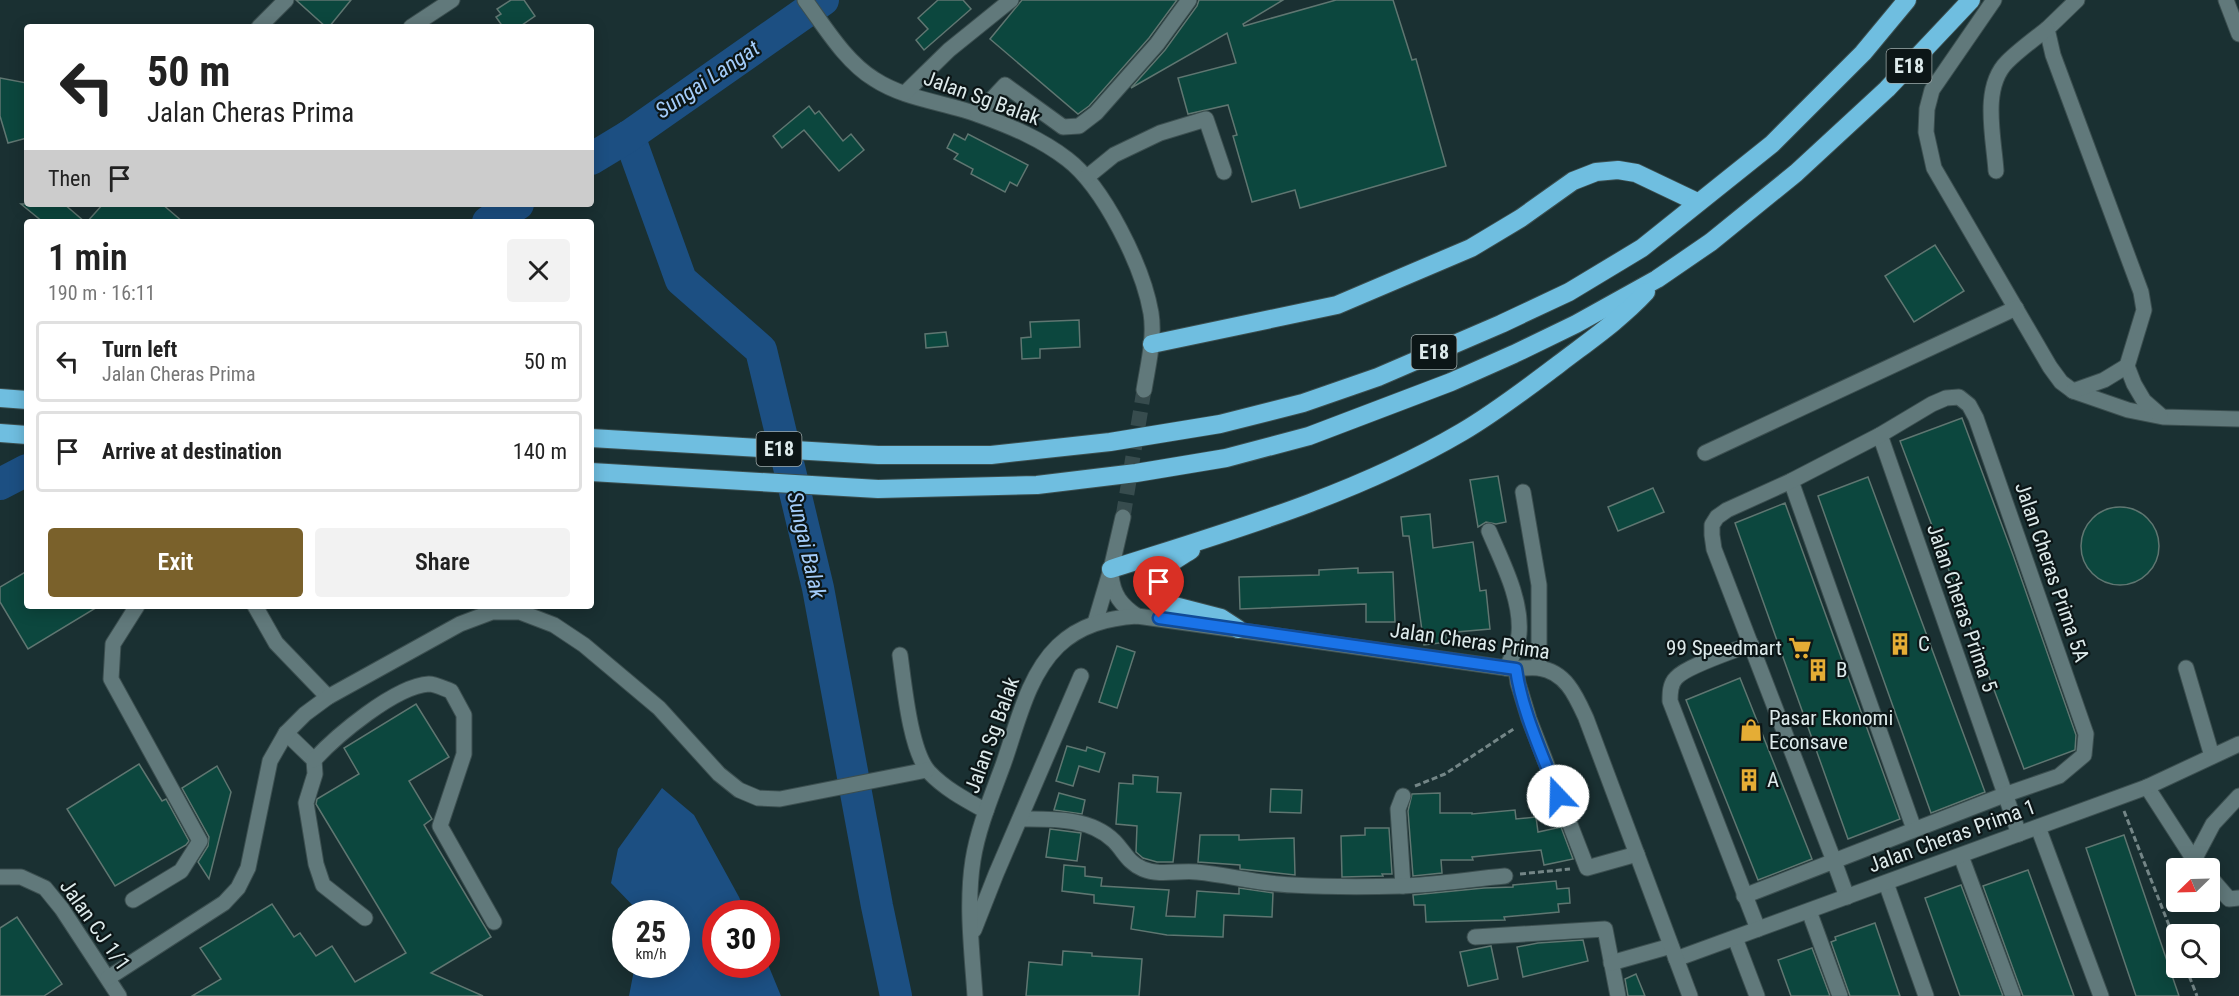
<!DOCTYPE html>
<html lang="en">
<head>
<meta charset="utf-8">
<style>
  body { margin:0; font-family:"Roboto Condensed",sans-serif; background:#f2f2f2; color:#222; height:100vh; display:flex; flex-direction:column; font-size:22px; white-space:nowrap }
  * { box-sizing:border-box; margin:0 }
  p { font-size:20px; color:#767676 }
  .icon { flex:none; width:33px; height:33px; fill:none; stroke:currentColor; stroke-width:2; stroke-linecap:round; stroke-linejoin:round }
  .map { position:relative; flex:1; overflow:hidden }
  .details { position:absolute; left:24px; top:219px; width:570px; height:390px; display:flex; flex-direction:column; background:#fff; border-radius:6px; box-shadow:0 3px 15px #0003 }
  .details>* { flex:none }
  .hud { position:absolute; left:24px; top:24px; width:570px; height:183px; border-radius:6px; box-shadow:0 3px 15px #0003; background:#fff; color:#222; overflow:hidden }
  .needle { width:39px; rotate:247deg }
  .controls { position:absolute; left:2166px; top:858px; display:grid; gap:12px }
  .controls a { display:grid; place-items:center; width:54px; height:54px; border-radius:6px; background:#fff; box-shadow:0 3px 15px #0003; font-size:30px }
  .speed { position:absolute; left:612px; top:900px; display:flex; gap:12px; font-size:30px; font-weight:700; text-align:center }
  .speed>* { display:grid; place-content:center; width:78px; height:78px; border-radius:50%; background:#fff; box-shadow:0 3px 15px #0003; line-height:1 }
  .speed small { font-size:15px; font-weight:400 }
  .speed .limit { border:9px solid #d22; background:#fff; color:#111 }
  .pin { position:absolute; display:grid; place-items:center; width:51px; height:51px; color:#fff; margin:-62px -26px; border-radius:50% 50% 50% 0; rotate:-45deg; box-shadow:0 0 6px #0007 }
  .pin .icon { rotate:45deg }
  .me { position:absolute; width:66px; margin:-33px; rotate:339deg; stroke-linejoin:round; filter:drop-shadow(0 0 4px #0008) }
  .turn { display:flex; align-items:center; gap:21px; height:126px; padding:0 24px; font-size:27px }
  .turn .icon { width:78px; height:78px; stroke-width:2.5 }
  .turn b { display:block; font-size:42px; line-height:51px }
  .then { display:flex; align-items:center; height:57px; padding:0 24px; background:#0003; gap:12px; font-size:22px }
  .round { display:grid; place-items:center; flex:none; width:63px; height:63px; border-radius:6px; background:#f2f2f2 }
  .summary { display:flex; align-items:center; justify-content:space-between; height:102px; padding:0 24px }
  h1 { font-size:36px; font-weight:600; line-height:45px }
  .button { display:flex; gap:12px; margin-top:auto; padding:12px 24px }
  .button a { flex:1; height:69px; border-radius:6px; background:#7a612b; color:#fff; font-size:24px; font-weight:600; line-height:69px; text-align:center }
  .button a+a { background:#f2f2f2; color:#222 }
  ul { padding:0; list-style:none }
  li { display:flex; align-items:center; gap:18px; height:81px; margin:0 12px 9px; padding:0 12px; border:3px solid #e0e0e0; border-radius:6px }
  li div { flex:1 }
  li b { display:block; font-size:22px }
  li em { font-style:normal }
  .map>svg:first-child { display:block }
  .water { fill:#1c4f82 }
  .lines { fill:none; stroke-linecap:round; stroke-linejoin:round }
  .river { stroke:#1c4f82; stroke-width:32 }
  .building { fill:#0c473e; stroke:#5f7671; stroke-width:1.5 }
  .minor-tunnel { stroke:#374c4e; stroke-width:15; stroke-dasharray:15 8; stroke-linecap:butt }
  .minor-casing { stroke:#3c4f50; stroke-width:17 }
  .highway-casing { stroke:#3c4f50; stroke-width:20 }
  .path { stroke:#748687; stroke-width:3; stroke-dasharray:6 3; stroke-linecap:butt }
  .minor { stroke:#61797b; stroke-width:15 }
  .highway { stroke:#6fbee0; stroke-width:18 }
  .route-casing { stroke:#114b97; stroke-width:15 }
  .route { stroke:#1a73e8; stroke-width:10 }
  .labels { text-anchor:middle; stroke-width:4.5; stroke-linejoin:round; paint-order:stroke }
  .shield { fill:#0c1617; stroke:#9eaaab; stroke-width:1.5 }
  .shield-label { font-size:20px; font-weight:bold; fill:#ddeaeb }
  .street-label { font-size:21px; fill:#ddeaeb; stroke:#0c1617 }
  .poi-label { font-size:21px; fill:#ddeaeb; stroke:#0c1617; text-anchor:start }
  .water-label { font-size:22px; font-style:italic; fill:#a3ccfa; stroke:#0c1617 }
</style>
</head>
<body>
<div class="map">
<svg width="2239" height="996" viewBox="0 0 2239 996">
  <rect width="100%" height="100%" fill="#1a3032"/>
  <!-- water -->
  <path class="water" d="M662,788L694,815L739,897L746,913L716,914V964H766L767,962L781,996H629L634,970L639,965L676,964V914L640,913L611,883L618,849Z"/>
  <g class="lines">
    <!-- river -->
    <g class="river">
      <path d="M629,136L681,280L761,350L818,588L877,906L896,996"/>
      <path d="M591,159L629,136L823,0"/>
      <path d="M488,222L518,204"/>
      <path d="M0,484L27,470"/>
    </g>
  </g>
  <!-- building -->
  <g class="building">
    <path d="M296,0H351L329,27H326Z"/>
    <path d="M511,0H524L535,16L519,27H503L496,17L501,14L497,9Z"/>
    <path d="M938,0H963L971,9L924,50L916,40L928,29L918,18Z"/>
    <path d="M1022,0H1177L1149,38L1089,106L1078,114L990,39Z"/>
    <path d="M1199,0H1283L1243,24L1244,26L1336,0H1393L1412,60L1416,59L1446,166L1300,208L1295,190L1252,202L1233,136L1237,135L1228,105L1188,114L1178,78L1236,63L1227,33L1131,88L1165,50L1197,6Z"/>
    <path d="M0,78L27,83V138L8,143L0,116Z"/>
    <path d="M809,106L815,114L819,111L843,141L851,134L864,150L839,171L804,130L782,148L773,136Z"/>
    <path d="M954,134L965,140L968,134L1028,165L1017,186L1010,182L1005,192L971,174L973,169L954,159L958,154L947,148Z"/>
    <path d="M21,204H64L85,222H43Z"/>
    <path d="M103,204H162L183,222H87Z"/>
    <path d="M1935,245L1964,291L1914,322L1885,276Z"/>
    <path d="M1079,320L1080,347L1040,349V358L1022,359L1021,338L1031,337L1030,322Z"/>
    <path d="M946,332L948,346L926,348L925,334Z"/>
    <path d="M1962,418L2013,555L2076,735L2075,750L2024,769L1900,441Z"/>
    <path d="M1498,476L1506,522L1496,524L1486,522L1478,527L1470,480Z"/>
    <path d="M1868,477L1985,792L1931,813L1818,496Z"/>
    <path d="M1653,488L1664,512L1618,531L1608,507Z"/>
    <path d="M1785,503L1900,819L1848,839L1735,523Z"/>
    <circle cx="2120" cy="546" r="39"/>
    <path d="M1430,514L1433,548L1473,542L1480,591L1486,590L1490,629L1445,633L1447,642L1424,645L1409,536H1403L1401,517Z"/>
    <path d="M1358,568V573L1393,572L1395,622H1366V604L1240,609L1239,577L1319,575V570Z"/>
    <path d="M27,571V606H99L28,649L0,602V587Z"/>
    <path d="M1117,646L1135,652L1117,708L1099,702Z"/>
    <path d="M1740,678L1812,859L1758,880L1686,700Z"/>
    <path d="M416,704L449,757L409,781L432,819L424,825L491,937L431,973L483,996H192L221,979L200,948L272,904L294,937L300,933L316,956L332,946L355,982L406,953L316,804L317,799L359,774L344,748Z"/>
    <path d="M1067,746L1086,751L1087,747L1105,753L1099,772L1079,766L1073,786L1056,781Z"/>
    <path d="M139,764L162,801L166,799L189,841L186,845L115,886L67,809Z"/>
    <path d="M217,766L231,792L209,879L198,862L208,846L209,837L182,788Z"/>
    <path d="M1133,775L1158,777L1157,792L1181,793L1173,862H1157L1143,858L1136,852L1137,826L1116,824L1119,783L1133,784Z"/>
    <path d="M1271,789L1302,790L1301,813L1270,812Z"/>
    <path d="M1059,793L1085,800L1082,814L1054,810Z"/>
    <path d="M1440,793V813H1472V814L1515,810L1516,819L1536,817L1538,832L1561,827L1573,859L1544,865L1541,850L1472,857L1473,860H1441L1442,873L1413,876L1408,811L1412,794Z"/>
    <path d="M1365,828H1389L1392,874H1382L1383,876L1342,877L1341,836L1365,835Z"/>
    <path d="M1050,829L1081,833L1077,861L1046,857Z"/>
    <path d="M1200,835H1239V840L1294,838L1295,875L1240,869V865L1198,862Z"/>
    <path d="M2124,835L2179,996H2136L2086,848Z"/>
    <path d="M1064,865L1085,867V876L1102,878L1101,886L1169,890L1166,916L1195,917L1197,891L1239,894V888L1273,893L1272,917L1224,915L1223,937L1167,935L1131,929L1134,907L1094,903V895L1062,891Z"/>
    <path d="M2028,870L2074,996H2023L1983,886Z"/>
    <path d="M1556,881L1557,889L1569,888L1570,903L1558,904L1559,912L1504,917L1505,920L1426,922L1425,905H1414L1413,895L1484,888L1513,887V885Z"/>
    <path d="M1961,885L2003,996H1960L1925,898Z"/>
    <path d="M17,917L62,984L44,996H0V928Z"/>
    <path d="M1875,923L1900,996H1850L1831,942L1836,940L1835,937Z"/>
    <path d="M1583,940L1588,961L1523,977L1517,947L1538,943Z"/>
    <path d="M1491,946L1498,979L1468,986L1460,952Z"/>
    <path d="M1812,948L1830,996H1791L1778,960Z"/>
    <path d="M1063,951L1092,953V956L1142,959L1139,996H1026L1029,962L1062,965Z"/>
    <path d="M1636,974L1645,996H1628L1625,979Z"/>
  </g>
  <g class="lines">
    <!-- minor-tunnel -->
    <path class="minor-tunnel" d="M1123,517L1144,390"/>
    <!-- minor casing -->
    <g class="minor-casing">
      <g id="minor">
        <path d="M805,0C825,27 845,61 874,79C906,100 946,102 982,116C1012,127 1041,139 1067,159C1104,187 1143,267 1151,313C1155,338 1148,365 1144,390"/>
        <path d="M1994,0L1932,90L1927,109L1926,132L1934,168L2050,367L2061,382L2073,391L2128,410L2163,417L2239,419"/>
        <path d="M2077,0L2047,29L2053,55L2141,292L2144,310L2127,366L2134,384L2144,401L2160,415"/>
        <path d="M2226,0L2239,34"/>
        <path d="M259,27L286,0"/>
        <path d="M411,27L452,0"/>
        <path d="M905,93L949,50L1011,0"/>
        <path d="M978,114L1005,85L1063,127L1079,126L1096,113L1157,44L1189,0"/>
        <path d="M1996,171C1994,138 1981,88 2007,62C2019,50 2034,39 2047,29"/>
        <path d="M1087,177L1114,155L1160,133L1206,119L1224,172"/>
        <path d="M2073,391L2104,380L2127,366"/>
        <path d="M1880,435L2019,834"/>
        <path d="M1705,453L2016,308"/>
        <path d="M1791,481L1914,829"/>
        <path d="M1523,492L1539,585V668"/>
        <path d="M1489,531C1502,562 1522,599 1519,634C1518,647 1512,657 1506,668"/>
        <path d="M1111,575C1113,595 1121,605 1137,616"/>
        <path d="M255,606L276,643L328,697"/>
        <path d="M1095,623L1111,569L1123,517"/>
        <path d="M1751,644C1734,651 1686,666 1676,678C1670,684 1670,693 1670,701L1758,929"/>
        <path d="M900,655C904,683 910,751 929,772C945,789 966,800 986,811"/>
        <path d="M2186,668L2212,756"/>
        <path d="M1516,669L1518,683L1529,719L1587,868L1637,854"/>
        <path d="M286,733L314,760L315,774L306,803L316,864L323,885L365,918"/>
        <path d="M314,760C336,736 395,686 429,684C435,684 445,689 451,691L464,715V754L440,826L494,922"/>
        <path d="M2147,787L2194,860L2202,868"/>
        <path d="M1403,796L1398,809L1403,886"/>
        <path d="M1020,819C1051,819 1090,817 1114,841C1124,851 1128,863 1143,869C1160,876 1180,870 1197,872C1229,875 1260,884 1292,885C1328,887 1365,887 1401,886C1436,885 1471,879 1505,876"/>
        <path d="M2038,827L2101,996"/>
        <path d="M1961,856L2013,996"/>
        <path d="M2194,860L2213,824L2239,796"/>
        <path d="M0,877H21L45,888L62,909L119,996"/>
        <path d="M2210,877L2229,899L2239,898"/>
        <path d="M1886,883L1926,996"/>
        <path d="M1744,896L2004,795L2059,776L2084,755L2086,734L1976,418L1969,405L1959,397L1946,398L1932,404L1880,435L1791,481L1727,510L1717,517L1712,525V535L1714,549L1834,861L1847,897"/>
        <path d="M133,900L181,871L200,841L111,679L113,644L137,606"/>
        <path d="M1809,911L1840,996"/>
        <path d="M974,930L996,874L1081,676"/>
        <path d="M1475,937L1605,929L1618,996"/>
        <path d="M1735,938L1757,996"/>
        <path d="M1676,959L2147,787L2239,744"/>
        <path d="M1611,963L1671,946"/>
        <path d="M108,978L224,903L238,888L248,868L270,761L286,733L305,714L328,697L460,624L492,612H520L554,625L584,645L659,708L719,774L739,790L758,798L780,799L927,770"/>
        <path d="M975,996C972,951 966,904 973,860C978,828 992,795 1003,765C1017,726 1027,676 1058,646C1080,625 1107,618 1137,616L1506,668C1517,669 1529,667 1539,668C1566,672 1576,696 1586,718L1690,996"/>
      </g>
    </g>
    <!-- highway casing -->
    <g class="highway-casing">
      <g id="highway">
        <path d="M1152,344L1337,305L1471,248L1521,218L1573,181L1596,172L1618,170L1636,173L1697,202"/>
        <path d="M0,398L27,400"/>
        <path d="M0,433L27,435"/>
        <path d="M591,438L878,455H991L1110,442L1220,424L1303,403L1378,377L1501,324L1569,292L1642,248L1772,144L1863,53L1907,0"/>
        <path d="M591,472L878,489L1037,485L1136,473L1226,458L1309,436L1451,382L1514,354L1576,324L1657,279L1711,242L1796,173L1887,89L1971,0"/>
        <path d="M1191,550C1173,562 1138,577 1163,603L1221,618L1238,629"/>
        <path d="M1111,569C1230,531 1353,496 1462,432C1496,412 1527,388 1559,364C1589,341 1620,320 1646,292"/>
      </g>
    </g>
    <!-- path -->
    <g class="path">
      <path d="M1415,786L1445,774L1515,728"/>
      <path d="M2124,811L2176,943"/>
      <path d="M1520,874L1570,869"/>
      <path d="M2186,968L2197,996"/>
    </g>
    <!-- minor -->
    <use href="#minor" class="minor"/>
    <!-- highway -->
    <use href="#highway" class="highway"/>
  </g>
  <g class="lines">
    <!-- route casing -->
    <g class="route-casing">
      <path id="route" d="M1159,618L1516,669C1522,712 1543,755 1558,796"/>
    </g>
    <!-- route -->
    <use href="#route" class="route"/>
  </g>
  <!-- icons -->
  <defs>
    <g id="building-bare" transform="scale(1.8)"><path d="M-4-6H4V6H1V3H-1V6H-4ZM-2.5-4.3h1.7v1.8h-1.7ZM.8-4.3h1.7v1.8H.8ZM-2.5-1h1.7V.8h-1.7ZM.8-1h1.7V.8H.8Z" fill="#e5ad35" stroke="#0c1617" stroke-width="2.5" paint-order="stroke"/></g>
    <g id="supermarket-bare" transform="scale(1.8)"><path d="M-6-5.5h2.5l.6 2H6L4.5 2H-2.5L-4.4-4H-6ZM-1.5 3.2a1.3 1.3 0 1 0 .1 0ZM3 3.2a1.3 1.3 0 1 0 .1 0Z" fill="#e5ad35" stroke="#0c1617" stroke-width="2.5" paint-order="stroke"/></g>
    <g id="shop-bare" transform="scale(1.8)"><path d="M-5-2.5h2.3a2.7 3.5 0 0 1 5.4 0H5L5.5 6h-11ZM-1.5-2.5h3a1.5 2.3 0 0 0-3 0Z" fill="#e5ad35" stroke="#0c1617" stroke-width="2.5" paint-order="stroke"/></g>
  </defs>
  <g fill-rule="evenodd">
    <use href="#building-bare" x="1900" y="644"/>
    <use href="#supermarket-bare" x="1800" y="648"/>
    <use href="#building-bare" x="1818" y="670"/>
    <use href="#shop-bare" x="1751" y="730"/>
    <use href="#building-bare" x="1749" y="780"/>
  </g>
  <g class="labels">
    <!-- shield labels -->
    <g class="shield">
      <rect x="1886.5" y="49" width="45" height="34" rx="4.5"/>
      <rect x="1411.5" y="335" width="45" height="34" rx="4.5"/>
      <rect x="756.5" y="432" width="45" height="34" rx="4.5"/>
    </g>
    <g class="shield-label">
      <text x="1909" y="73">E18</text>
      <text x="1434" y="359">E18</text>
      <text x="779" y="456">E18</text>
    </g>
    <!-- street labels -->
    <g class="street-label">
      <text transform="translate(982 98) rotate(20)" y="7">Jalan Sg Balak</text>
      <text transform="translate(2052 572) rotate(71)" y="7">Jalan Cheras Prima 5A</text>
      <text transform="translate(1962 608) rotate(71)" y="7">Jalan Cheras Prima 5</text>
      <text transform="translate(1470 641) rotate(8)" y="7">Jalan Cheras Prima</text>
      <text transform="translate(992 735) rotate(-70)" y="7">Jalan Sg Balak</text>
      <text transform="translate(1952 836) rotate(-20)" y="7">Jalan Cheras Prima 1</text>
      <text transform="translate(95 925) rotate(55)" y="7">Jalan CJ 1/1</text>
    </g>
    <!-- poi labels -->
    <g class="poi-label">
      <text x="1918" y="651">C</text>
      <text x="1782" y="655" text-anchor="end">99 Speedmart</text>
      <text x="1836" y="677">B</text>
      <text x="1769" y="725">Pasar Ekonomi<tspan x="1769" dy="24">Econsave</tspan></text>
      <text x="1767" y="787">A</text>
    </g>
    <!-- water labels -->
    <g class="water-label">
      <text transform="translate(707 79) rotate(-34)" y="8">Sungai Langat</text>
      <text transform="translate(807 545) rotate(77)" y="8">Sungai Balak</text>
    </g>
  </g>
</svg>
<div class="controls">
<a><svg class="needle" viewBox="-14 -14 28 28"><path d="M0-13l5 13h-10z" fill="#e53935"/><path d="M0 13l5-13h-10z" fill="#767676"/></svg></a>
<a><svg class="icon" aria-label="search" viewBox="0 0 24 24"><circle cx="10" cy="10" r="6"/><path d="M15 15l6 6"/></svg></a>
</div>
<div class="speed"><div>25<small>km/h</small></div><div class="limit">30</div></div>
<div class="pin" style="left:1159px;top:618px;background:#d93025"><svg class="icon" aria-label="arrive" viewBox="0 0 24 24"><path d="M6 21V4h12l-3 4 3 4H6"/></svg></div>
<svg class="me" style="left:1558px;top:796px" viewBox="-20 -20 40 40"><circle r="19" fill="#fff"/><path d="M0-13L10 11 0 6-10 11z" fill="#1a73e8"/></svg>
<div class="hud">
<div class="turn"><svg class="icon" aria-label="left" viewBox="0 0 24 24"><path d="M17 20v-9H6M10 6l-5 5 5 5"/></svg><div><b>50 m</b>Jalan Cheras Prima</div></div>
<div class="then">Then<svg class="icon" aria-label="arrive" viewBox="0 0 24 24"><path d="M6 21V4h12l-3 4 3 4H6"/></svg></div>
</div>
<section class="details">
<div class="summary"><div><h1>1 min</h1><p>190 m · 16:11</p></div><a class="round"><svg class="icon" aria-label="close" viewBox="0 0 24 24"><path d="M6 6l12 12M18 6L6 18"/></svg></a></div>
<ul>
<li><svg class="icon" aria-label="left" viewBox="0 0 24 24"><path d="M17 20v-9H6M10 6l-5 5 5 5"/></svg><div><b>Turn left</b><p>Jalan Cheras Prima</p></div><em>50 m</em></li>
<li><svg class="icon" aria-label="arrive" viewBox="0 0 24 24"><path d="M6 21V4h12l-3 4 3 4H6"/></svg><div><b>Arrive at destination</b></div><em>140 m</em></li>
</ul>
<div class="button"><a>Exit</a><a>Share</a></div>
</section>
</div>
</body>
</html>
